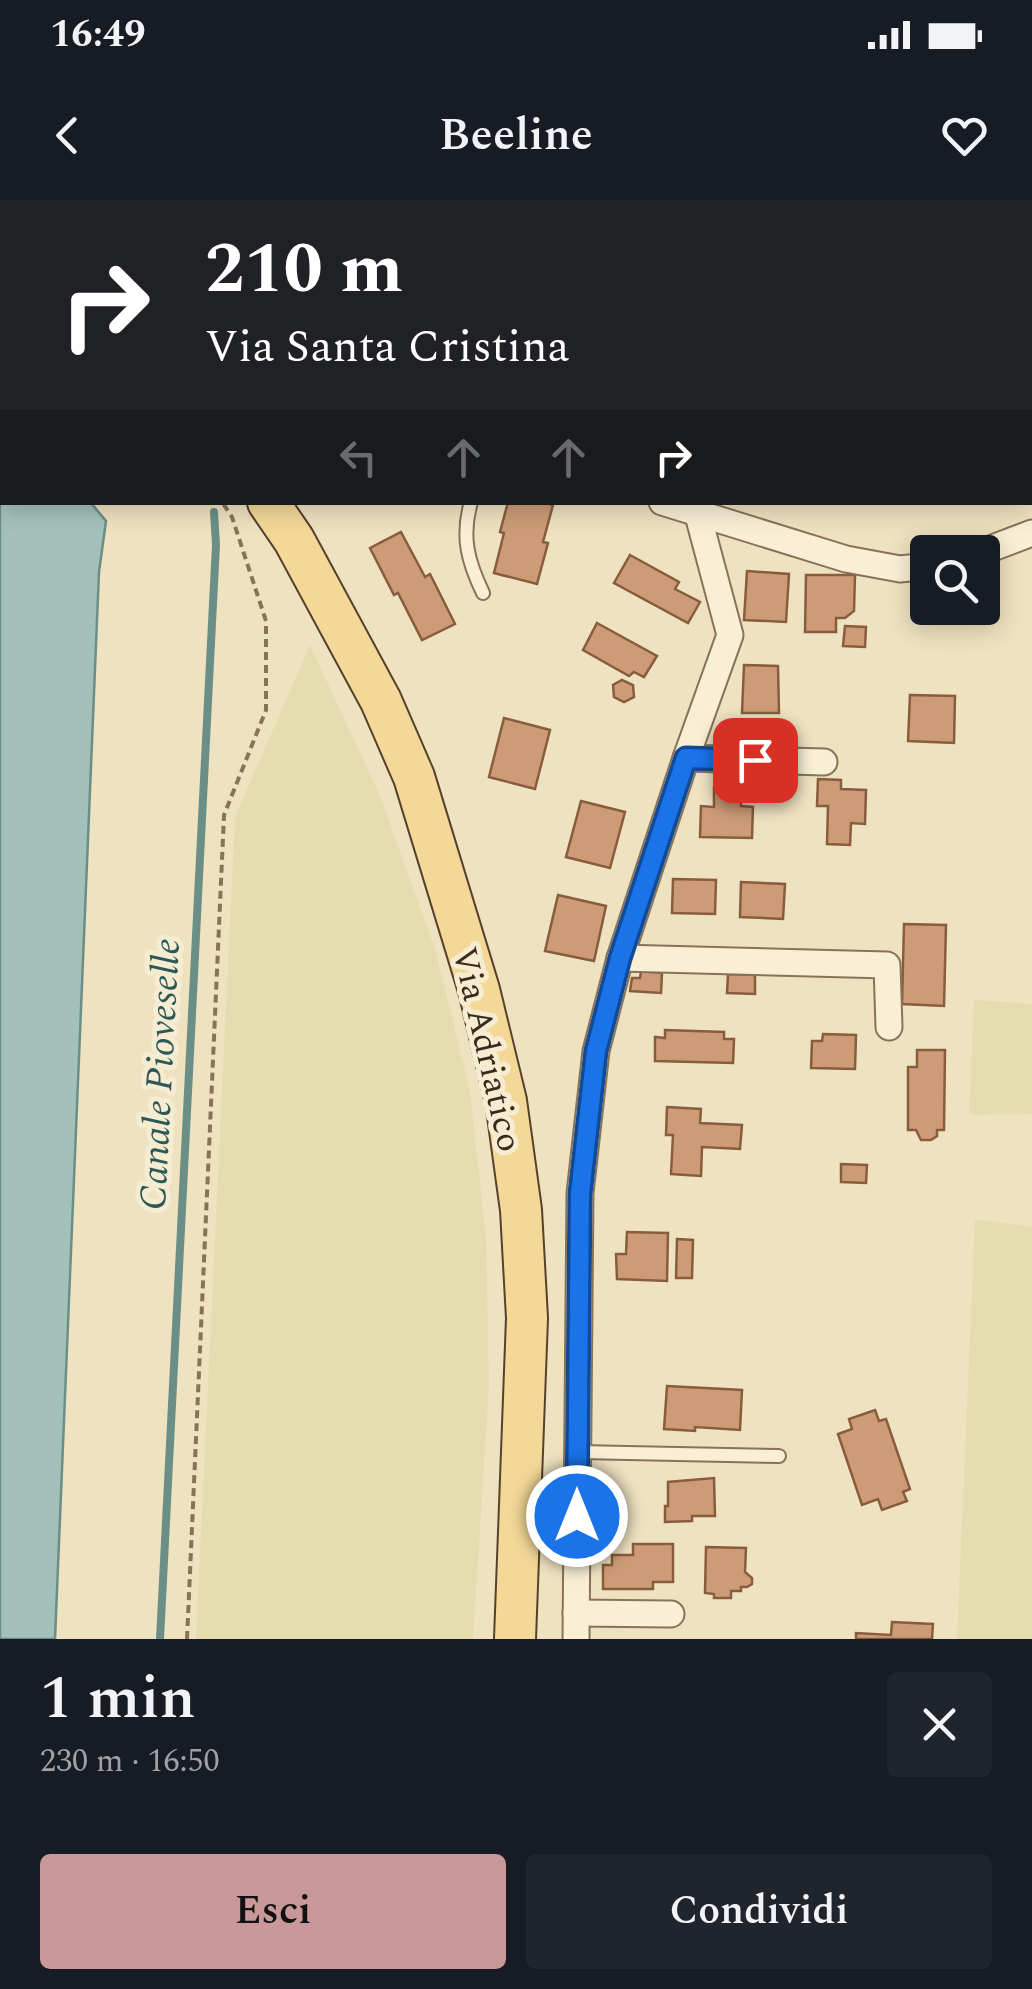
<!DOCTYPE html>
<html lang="it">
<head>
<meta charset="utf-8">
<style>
  body { margin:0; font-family:Spectral,serif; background:#20242c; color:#f1f3f6; height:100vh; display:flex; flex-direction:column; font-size:38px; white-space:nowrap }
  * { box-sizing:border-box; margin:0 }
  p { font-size:32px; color:#9ea1a6 }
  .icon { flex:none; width:55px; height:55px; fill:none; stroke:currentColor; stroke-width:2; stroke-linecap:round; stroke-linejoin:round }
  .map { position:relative; height:1439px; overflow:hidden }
  .sheet { display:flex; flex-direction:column; background:#171b24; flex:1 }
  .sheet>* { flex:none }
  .guide { position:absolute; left:0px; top:0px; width:1032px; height:305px; box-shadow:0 5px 25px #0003; background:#202124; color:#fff; overflow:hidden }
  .buttons { position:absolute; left:910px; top:335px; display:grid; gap:20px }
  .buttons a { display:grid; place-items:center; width:90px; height:90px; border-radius:10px; background:#171b24; box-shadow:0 5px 25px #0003; font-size:50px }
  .pin { position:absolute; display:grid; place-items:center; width:85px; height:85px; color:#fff; margin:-42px; border-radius:20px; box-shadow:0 5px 15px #0006 }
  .me { position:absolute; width:110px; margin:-55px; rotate:0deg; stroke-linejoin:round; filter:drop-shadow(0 0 8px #0008) }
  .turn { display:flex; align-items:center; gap:35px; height:210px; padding:0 40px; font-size:45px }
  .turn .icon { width:130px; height:130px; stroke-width:2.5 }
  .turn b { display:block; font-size:70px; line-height:85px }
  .lanes { display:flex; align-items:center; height:95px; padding:0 40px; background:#0003; justify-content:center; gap:50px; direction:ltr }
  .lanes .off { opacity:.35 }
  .round { display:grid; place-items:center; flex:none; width:105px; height:105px; border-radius:10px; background:#20242c }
  .summary { display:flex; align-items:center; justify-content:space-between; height:170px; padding:0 40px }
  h1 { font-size:60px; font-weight:600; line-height:75px }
  .button { display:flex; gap:20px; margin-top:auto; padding:20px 40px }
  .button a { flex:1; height:115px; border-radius:10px; background:#c99899; color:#111; font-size:40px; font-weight:600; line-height:115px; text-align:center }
  .button a+a { background:#20242c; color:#f1f3f6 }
  .status { display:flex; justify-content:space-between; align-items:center; height:70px; padding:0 50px; background:#171b24; direction:ltr }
  .status svg { height:28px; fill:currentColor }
  header { display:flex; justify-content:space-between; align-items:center; height:130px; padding:0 40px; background:#171b24; font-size:45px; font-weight:600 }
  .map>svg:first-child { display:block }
  .farmland { fill:#e4ddaf }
  .water { fill:#a4c1b9; stroke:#6b8f87; stroke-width:2.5 }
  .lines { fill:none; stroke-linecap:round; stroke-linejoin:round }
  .stream { stroke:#6b8f87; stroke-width:8 }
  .building { fill:#cd9c77; stroke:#885d3e; stroke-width:2.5 }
  .lane-casing { stroke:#887359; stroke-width:16 }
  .street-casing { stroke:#887359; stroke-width:29 }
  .primary-casing { stroke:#56412d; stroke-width:44 }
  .path { stroke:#887359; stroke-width:4; stroke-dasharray:8 5; stroke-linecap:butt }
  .lane { stroke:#f9efd5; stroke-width:12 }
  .street { stroke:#f9efd5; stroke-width:25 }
  .primary { stroke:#f3d898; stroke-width:40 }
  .route-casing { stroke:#114b97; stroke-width:25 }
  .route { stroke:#1a73e8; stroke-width:18 }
  .labels { text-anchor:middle; stroke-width:10; stroke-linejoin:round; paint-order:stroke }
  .street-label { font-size:35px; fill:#382b1d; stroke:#f6ecd1 }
  .water-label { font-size:38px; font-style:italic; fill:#2c5856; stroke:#f6ecd1 }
</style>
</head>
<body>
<div class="status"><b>16:49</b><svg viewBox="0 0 49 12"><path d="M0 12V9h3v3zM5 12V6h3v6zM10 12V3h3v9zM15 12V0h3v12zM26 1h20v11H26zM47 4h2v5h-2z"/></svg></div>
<header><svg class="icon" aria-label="back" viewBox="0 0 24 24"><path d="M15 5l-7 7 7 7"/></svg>Beeline<svg class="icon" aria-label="heart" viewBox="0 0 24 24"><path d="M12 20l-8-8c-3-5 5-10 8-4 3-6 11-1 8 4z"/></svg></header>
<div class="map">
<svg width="1032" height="1439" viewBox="0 0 1032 1439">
  <rect width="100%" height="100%" fill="#efe2c1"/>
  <!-- farmland -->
  <g class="farmland">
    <path d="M310,445L380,596L435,749L470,891L486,1039L489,1186L473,1439H196L235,617Z"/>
    <path d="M974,800L1032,804V914L969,915Z"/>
    <path d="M975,1019L1032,1027V1439H957Z"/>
  </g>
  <!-- water -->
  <path class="water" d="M0,231L2,232V302L91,303L106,321L99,372L55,1439H0Z"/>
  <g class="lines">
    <!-- stream -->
    <g class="stream">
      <path d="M0,132L2,133"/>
      <path d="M160,1439L216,345L214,312"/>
    </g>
  </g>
  <!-- building -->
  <g class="building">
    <path d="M508,302H543L553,305L543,342L548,343L537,384L494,373L504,333L500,332Z"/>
    <path d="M401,332L425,377L430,374L455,424L422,440L398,393L394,395L370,348Z"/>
    <path d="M630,355L679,382L675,389L700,402L688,423L614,383Z"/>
    <path d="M747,371L789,374L786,422L744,420Z"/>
    <path d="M806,375H855L854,411L845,418H836V432H805Z"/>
    <path d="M597,423L657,456L644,477L634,472L629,476L583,450Z"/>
    <path d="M845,426L866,427L865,447L843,446Z"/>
    <path d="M744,465L778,466L779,513H742Z"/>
    <path d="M622,480L633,485L634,497L624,502L614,497L613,485Z"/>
    <path d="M910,495L955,496L954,543L908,541Z"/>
    <path d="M504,518L550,530L535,589L489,577Z"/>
    <path d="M818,579L841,580V589L866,590L865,624L851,623L850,645L827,644L828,606H817Z"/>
    <path d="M714,587L741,588V606L753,607L752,638L700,637L701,606L714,607Z"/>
    <path d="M581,601L625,612L610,668L566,657Z"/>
    <path d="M673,679L716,680L715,714L672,713Z"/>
    <path d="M741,682L785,684L783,719L740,717Z"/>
    <path d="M558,695L606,706L594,761L545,751Z"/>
    <path d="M904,724L946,725L944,806L902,804Z"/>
    <path d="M641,771L662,773L661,793L630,791L632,778H640Z"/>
    <path d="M728,774L755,775V794L727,793Z"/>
    <path d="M665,830L724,832V839H734L733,863L655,861V837L665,838Z"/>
    <path d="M823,834L856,835L855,869L811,868L812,841H822Z"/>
    <path d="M917,850H945L944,930H937V936L931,940H921L916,930H908V867H917Z"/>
    <path d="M667,907L701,909L700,923L742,925L740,949L702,947L701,976L671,974L673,935H666Z"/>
    <path d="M841,964L867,965L866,983L841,982Z"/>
    <path d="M627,1032L668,1033L667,1081L617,1079L616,1054H626Z"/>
    <path d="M677,1039L693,1040L692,1078H676Z"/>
    <path d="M667,1186L742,1190L740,1230L695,1227V1231L664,1229Z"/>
    <path d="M875,1210L879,1221L886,1219L910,1289L903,1292L907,1301L882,1310L878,1299L862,1305L838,1234L852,1229L849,1219Z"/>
    <path d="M714,1278L715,1316H692V1321L665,1322V1306H668V1282Z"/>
    <path d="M633,1344H673V1382H653V1389H603V1365H612V1355H633Z"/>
    <path d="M706,1347L746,1348L745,1372L752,1378V1384L747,1387H741V1391H731V1398H714V1394L705,1393Z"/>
    <path d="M892,1422L933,1424L932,1439H856V1433L891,1435Z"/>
  </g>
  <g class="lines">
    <!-- lane casing -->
    <g class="lane-casing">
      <g id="lane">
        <path d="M471,302C461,337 468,362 483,393"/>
        <path d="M578,1252L779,1256"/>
      </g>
    </g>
    <!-- street casing -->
    <g class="street-casing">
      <g id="street">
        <path d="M122,0L124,2"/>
        <path d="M642,2L643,0"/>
        <path d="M0,15L2,18"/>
        <path d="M662,302L846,359L900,369L928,366"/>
        <path d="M982,352L1032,333"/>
        <path d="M686,558L824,562"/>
        <path d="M620,758L887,765L889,827"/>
        <path d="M576,1413L671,1414"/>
        <path d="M576,1439L580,993L596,851L620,758L686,558L730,435L698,315"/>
      </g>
    </g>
    <!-- primary casing -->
    <g class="primary-casing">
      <g id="primary">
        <path d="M51,0L53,2"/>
        <path d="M268,302L294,340L381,501L414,577L479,790L506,901L521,1010L527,1118L515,1439"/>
      </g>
    </g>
    <!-- path -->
    <g class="path">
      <path d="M0,106L2,107"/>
      <path d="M187,1439L224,615L266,510V421L232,317L222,302"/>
    </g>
    <!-- lane -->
    <use href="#lane" class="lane"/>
    <!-- street -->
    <use href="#street" class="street"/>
    <!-- primary -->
    <use href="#primary" class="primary"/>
  </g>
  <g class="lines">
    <!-- route casing -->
    <g class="route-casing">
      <path id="route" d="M577,1316L580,994L596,851L620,758L686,558L755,560"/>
    </g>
    <!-- route -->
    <use href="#route" class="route"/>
  </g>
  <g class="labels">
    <!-- street labels -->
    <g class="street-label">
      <text transform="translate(488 849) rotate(77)" y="12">Via Adriatico</text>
    </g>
    <!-- water labels -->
    <g class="water-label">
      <text transform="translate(159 874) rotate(-87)" y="13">Canale Pioveselle</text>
    </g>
  </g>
</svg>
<div class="buttons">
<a><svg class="icon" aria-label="search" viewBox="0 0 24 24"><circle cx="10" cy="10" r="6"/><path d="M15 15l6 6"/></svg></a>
</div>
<div class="pin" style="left:755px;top:560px;background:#d93025"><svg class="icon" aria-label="arrive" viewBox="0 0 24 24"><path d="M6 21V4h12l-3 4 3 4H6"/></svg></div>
<svg class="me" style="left:577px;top:1316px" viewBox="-20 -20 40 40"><circle r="17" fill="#1a73e8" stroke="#fff" stroke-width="3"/><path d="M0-11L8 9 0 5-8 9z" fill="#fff"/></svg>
<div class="guide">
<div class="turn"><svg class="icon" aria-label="right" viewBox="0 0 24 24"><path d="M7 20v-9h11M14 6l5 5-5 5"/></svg><div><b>210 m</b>Via Santa Cristina</div></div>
<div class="lanes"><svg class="icon off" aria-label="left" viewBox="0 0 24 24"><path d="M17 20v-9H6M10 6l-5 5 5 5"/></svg><svg class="icon off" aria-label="ahead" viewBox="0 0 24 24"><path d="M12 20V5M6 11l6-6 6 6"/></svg><svg class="icon off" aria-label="ahead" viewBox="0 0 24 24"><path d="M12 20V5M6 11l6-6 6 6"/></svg><svg class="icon" aria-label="right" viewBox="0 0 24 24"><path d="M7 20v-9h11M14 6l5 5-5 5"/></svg></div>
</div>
</div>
<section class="sheet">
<div class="summary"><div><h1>1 min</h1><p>230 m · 16:50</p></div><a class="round"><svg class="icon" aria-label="close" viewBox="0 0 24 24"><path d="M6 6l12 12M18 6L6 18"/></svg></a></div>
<div class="button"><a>Esci</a><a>Condividi</a></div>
</section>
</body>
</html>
